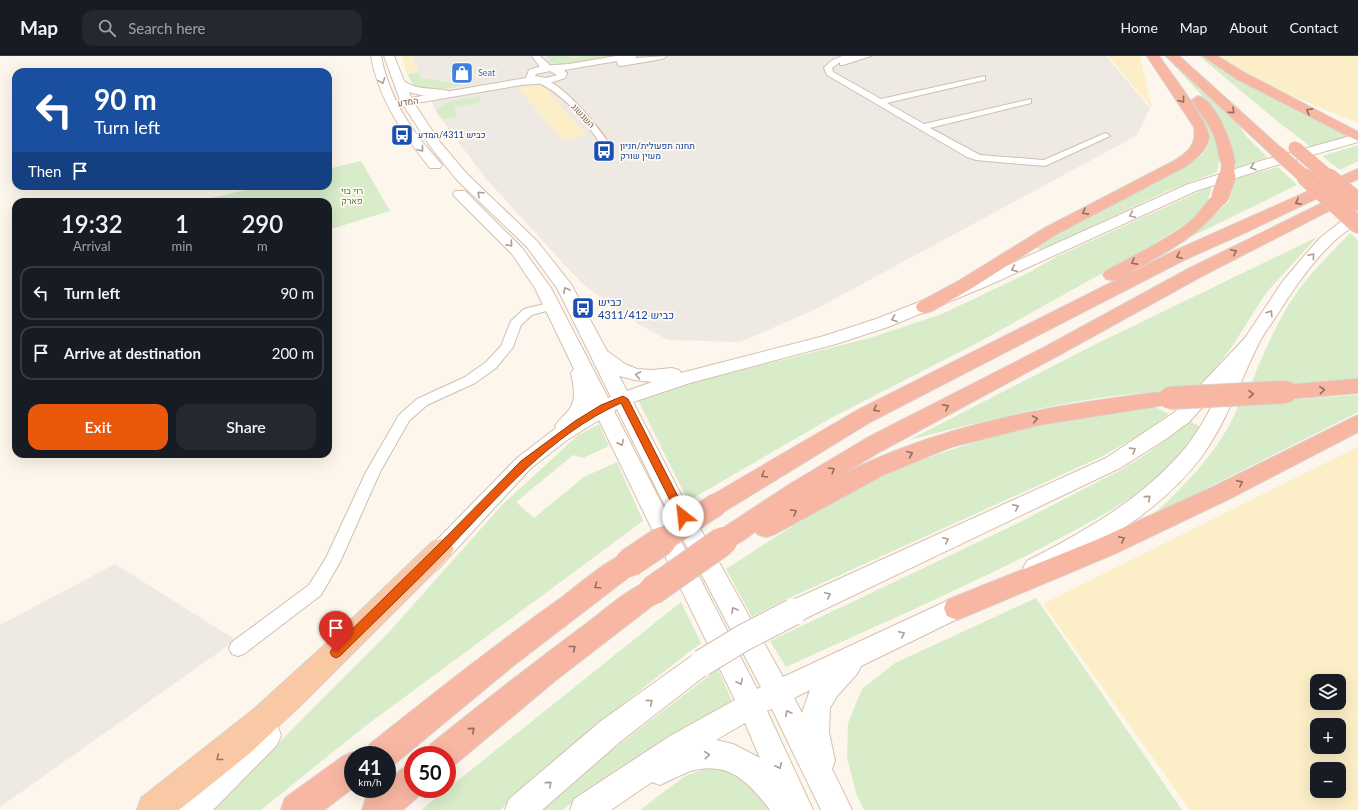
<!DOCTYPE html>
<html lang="en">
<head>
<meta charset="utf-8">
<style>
  body { margin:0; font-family:Lato,Heebo,sans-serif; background:#242831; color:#f1f3f6; height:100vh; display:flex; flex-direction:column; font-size:15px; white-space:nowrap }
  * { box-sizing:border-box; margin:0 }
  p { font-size:13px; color:#9ea1a6 }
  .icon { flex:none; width:22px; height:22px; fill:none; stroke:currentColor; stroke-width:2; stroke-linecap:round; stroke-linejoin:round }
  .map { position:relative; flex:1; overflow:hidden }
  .panel { position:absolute; left:12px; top:142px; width:320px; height:260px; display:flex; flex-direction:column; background:#171b24; border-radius:12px; box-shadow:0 4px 16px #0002 }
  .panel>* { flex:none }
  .hud { position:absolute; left:12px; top:12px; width:320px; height:122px; border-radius:12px; box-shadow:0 4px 16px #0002; background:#1a4fa0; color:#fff; overflow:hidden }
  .tools { position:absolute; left:1310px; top:618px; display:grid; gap:8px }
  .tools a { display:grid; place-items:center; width:36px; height:36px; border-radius:8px; background:#171b24; box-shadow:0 4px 16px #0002; font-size:20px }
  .speed { position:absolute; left:344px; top:690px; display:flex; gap:8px; font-size:20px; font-weight:700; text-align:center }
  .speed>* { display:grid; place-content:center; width:52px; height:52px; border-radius:50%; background:#171b24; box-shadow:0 4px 16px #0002; line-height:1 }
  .speed small { font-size:10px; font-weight:400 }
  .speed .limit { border:6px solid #d22; background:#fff; color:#111 }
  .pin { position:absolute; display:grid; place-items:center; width:34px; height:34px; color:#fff; margin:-41px -17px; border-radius:50% 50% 50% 0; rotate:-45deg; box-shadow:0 0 4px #0007 }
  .pin .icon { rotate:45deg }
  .me { position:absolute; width:44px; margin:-22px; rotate:331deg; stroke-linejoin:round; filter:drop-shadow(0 0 3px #0008) }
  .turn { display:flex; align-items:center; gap:14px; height:84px; padding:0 16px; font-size:18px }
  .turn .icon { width:52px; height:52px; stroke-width:2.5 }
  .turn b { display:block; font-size:28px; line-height:34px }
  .then { display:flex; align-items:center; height:38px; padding:0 16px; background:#0003; gap:8px; font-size:15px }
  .eta { display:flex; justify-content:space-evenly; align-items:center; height:68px; text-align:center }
  .eta b { font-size:24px; font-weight:600; line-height:28px }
  .cta { display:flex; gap:8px; margin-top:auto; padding:8px 16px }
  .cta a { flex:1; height:46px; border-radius:12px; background:#ea580c; color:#fff; font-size:16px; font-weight:600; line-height:46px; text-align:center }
  .cta a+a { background:#242831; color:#f1f3f6 }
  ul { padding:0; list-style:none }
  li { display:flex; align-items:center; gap:12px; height:54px; margin:0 8px 6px; padding:0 8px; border:2px solid #363941; border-radius:12px }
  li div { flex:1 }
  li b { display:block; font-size:15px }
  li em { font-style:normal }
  header { display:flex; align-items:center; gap:24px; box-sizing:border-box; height:56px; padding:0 20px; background:#171b24; border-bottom:1px solid #363941 }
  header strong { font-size:19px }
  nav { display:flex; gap:22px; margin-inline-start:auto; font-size:14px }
  .search { width:280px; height:36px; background:#242831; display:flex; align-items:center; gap:10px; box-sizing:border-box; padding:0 14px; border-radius:12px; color:#9ea1a6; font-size:15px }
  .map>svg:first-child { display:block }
  .industrial { fill:#efe9e4 }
  .green { fill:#d8ecc9 }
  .sand { fill:#fcefc7; fill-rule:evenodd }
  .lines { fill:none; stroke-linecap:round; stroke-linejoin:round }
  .minor-casing { stroke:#d1beb0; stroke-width:2 }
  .tertiary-casing { stroke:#d1beb0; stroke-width:2 }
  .secondary-casing { stroke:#d6c0b0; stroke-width:2 }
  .trunk-casing { stroke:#dad1cd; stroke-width:2 }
  .motorway-casing { stroke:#dad1cd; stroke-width:2 }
  .minor { fill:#fff; fill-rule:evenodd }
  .tertiary { fill:#fff; fill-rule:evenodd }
  .secondary { fill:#fff; fill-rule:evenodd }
  .trunk { fill:#f9c8a4; fill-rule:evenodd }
  .motorway { fill:#f7b7a3; fill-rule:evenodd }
  .secondary-bridge-casing { stroke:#d6c0b0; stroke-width:28; stroke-linecap:butt }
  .motorway-bridge-far3-casing { stroke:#dad1cd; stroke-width:14; stroke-linecap:butt }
  .motorway-bridge-far2-casing { stroke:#dad1cd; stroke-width:18; stroke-linecap:butt }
  .motorway-bridge-far1-casing { stroke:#dad1cd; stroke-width:24; stroke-linecap:butt }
  .motorway-bridge-casing { stroke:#dad1cd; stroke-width:30; stroke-linecap:butt }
  .secondary-bridge { stroke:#fff; stroke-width:26 }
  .motorway-bridge-far3 { stroke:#f7b7a3; stroke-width:13 }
  .motorway-bridge-far2 { stroke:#f7b7a3; stroke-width:17 }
  .motorway-bridge-far1 { stroke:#f7b7a3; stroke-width:22 }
  .motorway-bridge { stroke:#f7b7a3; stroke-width:28 }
  .oneway { stroke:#af9d94 }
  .oneway2 { stroke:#936e5e }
  .oneway3 { stroke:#9a7763 }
  .route { fill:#ea580c; stroke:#983908 }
  .labels { text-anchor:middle; stroke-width:3.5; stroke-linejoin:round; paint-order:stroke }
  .far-shop-label { font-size:9px; fill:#366cbe; stroke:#fffaf3; text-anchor:start }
  .far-street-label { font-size:9px; fill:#7a5c4d; stroke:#fffaf3 }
  .far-transit-label { font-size:9px; fill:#164399; stroke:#fffaf3; text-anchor:start }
  .far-park-label { font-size:9px; fill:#537a41; stroke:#fffaf3 }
  .transit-label { font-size:11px; fill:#164399; stroke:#fffaf3; text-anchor:start }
</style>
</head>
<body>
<header>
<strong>Map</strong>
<div class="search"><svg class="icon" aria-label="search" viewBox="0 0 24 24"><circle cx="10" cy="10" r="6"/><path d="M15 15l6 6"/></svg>Search here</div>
<nav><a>Home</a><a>Map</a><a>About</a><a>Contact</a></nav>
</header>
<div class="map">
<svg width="1358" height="754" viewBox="0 0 1358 754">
  <rect width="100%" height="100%" fill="#fdf6ec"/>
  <!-- industrial -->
  <g class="industrial">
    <path d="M412,0H1106L1150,52L1137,79L1121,88L814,254L740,286L668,284L638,268L590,234L574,219L487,124L436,56Z"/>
    <path d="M115,508L236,584L0,751V569Z"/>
  </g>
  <!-- green -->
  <g class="green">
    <path d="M547,0H568L572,2L581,0H609L565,9L550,7Z"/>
    <path d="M1165,0L1240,70L1245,79L1267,101L1235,112C1235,66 1194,32 1165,0Z"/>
    <path d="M1199,0H1201L1235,20L1348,80L1311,91L1277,65Z"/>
    <path d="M419,16L422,22L463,29C446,33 431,36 414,30L407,18Z"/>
    <path d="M1170,19C1184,36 1216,69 1219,91C1220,99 1219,107 1217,116L1167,135L1042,194L1035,191L1110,151L1129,137L1201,100C1205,95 1211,87 1210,80C1208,67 1179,32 1170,19Z"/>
    <path d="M479,40L482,46L453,52L458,60L443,63L437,57L438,52L451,45Z"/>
    <path d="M1358,89V105L1340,114L1322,100Z"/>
    <path d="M361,105L390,155L328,174V146H195L261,130H328V113Z"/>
    <path d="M1278,111L1297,129L1191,181L1229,145L1235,123Z"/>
    <path d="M1212,130L1208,144L1201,157L1153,189L979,286L831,362L688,445L638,344L694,326L870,282L942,258L1030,216L1058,200Z"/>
    <path d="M1350,177L1358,184V324L1308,330H1250C1263,299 1276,267 1295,239C1311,216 1331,197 1350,177Z"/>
    <path d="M1317,181L1266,237L1231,292L1200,332C1168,335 1137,337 1106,341C1039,351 974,367 909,384L1094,289Z"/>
    <path d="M1358,339V356L1150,461C1181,435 1227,386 1239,347Z"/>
    <path d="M1153,350L1169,358L1140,379L1101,401L776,548L752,561L726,513C769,486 811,456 856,433C948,386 1051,364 1153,350Z"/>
    <path d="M1189,365L1201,371C1186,389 1172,408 1154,423C1121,452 1079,472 1041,492C958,535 871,572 786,611L770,585L1012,470L1119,415L1151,395Z"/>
    <path d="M599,368L609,390L583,402L573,399L516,446L534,462L584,421L617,406L643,465L364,671L261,754H212L390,575L503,448L577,380Z"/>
    <path d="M1036,542L1182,754H864L856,737L847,702L848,667L862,633L895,607Z"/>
    <path d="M681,546L701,587C632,640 564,694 500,754H421Z"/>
    <path d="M718,613L733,647L617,713L562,754H540L600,703Z"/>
    <path d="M714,710C745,720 754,725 771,754H640L685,720Z"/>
  </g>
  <!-- sand -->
  <g class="sand">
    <path d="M402,0H412L419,16L407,18Z"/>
    <path d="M1108,0H1140L1152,52Z"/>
    <path d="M1217,0H1358V67L1275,33Z"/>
    <path d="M536,29L544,31L587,79L562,84L518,32Z"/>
    <path d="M1358,391V754H1190L1043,548ZM1317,625H1339V647H1317ZM1317,669H1339V691H1317ZM1317,713H1339V735H1317Z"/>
  </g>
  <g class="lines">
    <!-- minor casing -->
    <g class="minor-casing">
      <g id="minor">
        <path d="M532,0H540L554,13L547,15L539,10Z"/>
        <path d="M843,0H871L843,9H840V6L832,12L833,16L881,43L985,20V24L887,47L924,68L1031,43V47L930,72L980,99L1044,104L1103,78L1106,77L1110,80L1045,110L976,104L967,101L827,19L824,12C829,6 835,2 843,0Z"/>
        <path d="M539,23C558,20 601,74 610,89L609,91H603C586,66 566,40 539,27Z"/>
        <path d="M553,246L557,248L559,250L557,252L532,259L521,269L513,291L496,312L475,327L427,349L409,365L380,416L340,506L321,539L244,598L238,600L232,598L229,592L232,586L309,529L326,502L366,416L399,359L417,343L465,321L486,306L501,290L511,265L524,253Z"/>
      </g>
    </g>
    <!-- tertiary casing -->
    <g class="tertiary-casing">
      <path id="tertiary" d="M616,0H637L635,2L667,0L662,3L621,10L618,9L617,5L564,14L567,17L565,22L550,27L521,29L393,51L388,48L393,45L526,22L529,14L542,10L569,8ZM550,15L557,19L546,22L535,20L536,18Z"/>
    </g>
    <!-- secondary casing -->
    <g class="secondary-casing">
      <g id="secondary">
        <path d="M371,0H381C387,31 401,58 420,83C427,92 435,100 442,109L440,112H430C403,78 379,44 371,0Z"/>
        <path d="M384,0H394L404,25C418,35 432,31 448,35L450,37L448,39C436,42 421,40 409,36L412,44L439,85L467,118L537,185L571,228L607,295L625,308L637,313L652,314L672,312L679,314L681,317L824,280L876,263L975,224L1186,129L1260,105L1358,78V86L1270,111L1196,135L987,230L888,271L836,288L690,327L633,346L677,431L783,621L962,538L971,535L980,538L983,545L980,552L861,610L857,618L837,640L830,652L829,676L835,705L832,713L852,754H821L772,653L767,655L813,754H770C748,725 727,703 688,716C678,720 669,725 660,729L652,726L611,754H570L574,743L670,680L735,644L599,364L567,384L531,412L438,513L430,516L422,513L418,506L422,499L517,402L556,372L555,370C559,363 566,359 570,352C577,342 573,328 571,317L574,313L535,232L512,198L455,141L453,138L455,135H465L522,192L551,232L608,342L611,341L557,232L527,191L457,124L430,90L400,44ZM619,320L635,324L652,326L627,335ZM617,353L657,434L761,631L757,633L614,355ZM810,634L802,657L794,642ZM745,667L760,702L733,688L716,684Z"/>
        <path d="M1358,155V166C1349,174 1338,180 1330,189C1309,210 1293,234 1277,259C1271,268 1264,277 1259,287C1240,325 1227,365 1202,400C1162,454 1101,488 1043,519L1035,522L1027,519L1023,512L1027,505C1085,475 1143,443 1186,391C1201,372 1212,350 1223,328L1189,366L1166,383L1120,412L802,564L793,567L784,564L781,556L784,548L1106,402L1175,356L1245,282L1283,225L1304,200L1320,182L1353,156Z"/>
        <path d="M702,595L711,599L715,607L711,615L621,685L542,754H505L509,743L601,665L693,599Z"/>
        <path d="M267,665L277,669L281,679L277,689L213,754H177L181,743L257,669Z"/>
      </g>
    </g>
    <!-- trunk casing -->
    <g class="trunk-casing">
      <path id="trunk" d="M441,483L450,486L454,493L450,500L301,649L250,697L218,723L179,754H137L141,742L254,653L332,582L432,486Z"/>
    </g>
    <!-- motorway casing -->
    <g class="motorway-casing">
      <g id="motorway">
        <path d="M1147,0H1159C1169,15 1210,67 1209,82C1207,94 1196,103 1186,110L1055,179L969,234L932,255L925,257L918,255L916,251L918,247L957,226L1043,173L1176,104C1189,95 1197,88 1194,71Z"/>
        <path d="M1166,0H1179L1282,93L1284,96L1282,99H1272Z"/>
        <path d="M1203,0H1217L1245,17L1358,76V85L1237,23Z"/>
        <path d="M1198,40C1216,45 1233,90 1235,107L1233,110H1223C1218,103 1219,91 1215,82C1210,68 1200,57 1192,44Z"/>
        <path d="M1358,113V123L1242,178L1184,204L872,365L725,455L717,457L709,455L705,448L709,441L856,355L1172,196Z"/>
        <path d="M1353,132L1358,134V140L1202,220L1059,299L883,394L841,419C943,367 1057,348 1170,335L1177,337L1181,342L1177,347L1039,369L951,391L883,419L775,478L766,481L757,478L756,475C743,484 736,493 720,488L717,481L720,474L790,428L867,382L1045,291L1190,212Z"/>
        <path d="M1220,136L1225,138L1228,141C1198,184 1161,198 1118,223L1112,224L1106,223L1103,219L1106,215C1135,199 1166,185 1192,164C1200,157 1210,139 1220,136Z"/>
        <path d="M1358,323V337L1286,343L1279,341L1276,336L1279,331L1286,329Z"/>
        <path d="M1358,359V376L1227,444L1114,498L957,564L947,560L944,552L947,544L1096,484L1211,432Z"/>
        <path d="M629,496L638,500L642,507L638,514L513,610L392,710L387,712V699H365L370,688C433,638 496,588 561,542C581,527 606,504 629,496Z"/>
        <path d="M652,524L661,527L665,535L661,543L556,624L453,710L447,712V699H426L431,688C482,647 533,607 586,568C606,553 628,532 652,524Z"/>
        <path d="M353,696L360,699H353V732L324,754H281L285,742L342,701Z"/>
        <path d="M413,708V733H425L424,735L403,754H362L366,742L378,733H387V725L402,713Z"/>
      </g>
    </g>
    <!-- minor -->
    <use href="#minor" class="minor"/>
    <!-- tertiary -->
    <use href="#tertiary" class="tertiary"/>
    <!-- secondary -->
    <use href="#secondary" class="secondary"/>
    <!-- trunk -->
    <use href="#trunk" class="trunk"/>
    <!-- motorway -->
    <use href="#motorway" class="motorway"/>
    <!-- secondary-bridge casing -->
    <g class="secondary-bridge-casing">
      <path id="secondary-bridge" d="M702,607L743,582L793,556"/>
    </g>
    <!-- motorway-bridge-far3 casing -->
    <g class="motorway-bridge-far3-casing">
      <g id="motorway-bridge-far3">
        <path d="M1295,92L1330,122"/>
        <path d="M1277,96L1306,122"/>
        <path d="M1227,122L1228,107"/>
      </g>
    </g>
    <!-- motorway-bridge-far2 casing -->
    <g class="motorway-bridge-far2-casing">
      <g id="motorway-bridge-far2">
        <path d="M1305,121L1358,169"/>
        <path d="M1329,121L1358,146"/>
        <path d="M1220,141L1227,121"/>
      </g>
    </g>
    <!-- motorway-bridge-far1 casing -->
    <g class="motorway-bridge-far1-casing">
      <g id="motorway-bridge-far1">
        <path d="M1170,342L1286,336"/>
        <path d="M660,486L717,448"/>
        <path d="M722,486L729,481"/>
      </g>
    </g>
    <!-- motorway-bridge casing -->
    <g class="motorway-bridge-casing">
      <g id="motorway-bridge">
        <path d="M629,507L662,485"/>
        <path d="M652,535L723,485"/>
      </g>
    </g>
    <!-- secondary-bridge -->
    <use href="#secondary-bridge" class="secondary-bridge"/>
    <!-- motorway-bridge-far3 -->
    <use href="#motorway-bridge-far3" class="motorway-bridge-far3"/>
    <!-- motorway-bridge-far2 -->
    <use href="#motorway-bridge-far2" class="motorway-bridge-far2"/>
    <!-- motorway-bridge-far1 -->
    <use href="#motorway-bridge-far1" class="motorway-bridge-far1"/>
    <!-- motorway-bridge -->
    <use href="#motorway-bridge" class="motorway-bridge"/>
  </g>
  <!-- one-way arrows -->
  <defs><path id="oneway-chevron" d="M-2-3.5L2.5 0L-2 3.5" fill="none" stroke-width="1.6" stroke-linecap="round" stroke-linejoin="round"/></defs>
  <g class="oneway">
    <use href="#oneway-chevron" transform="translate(382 25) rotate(70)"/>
    <use href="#oneway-chevron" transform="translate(421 93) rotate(50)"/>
    <use href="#oneway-chevron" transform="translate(1253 111) rotate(163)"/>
    <use href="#oneway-chevron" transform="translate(480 138) rotate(-136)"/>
    <use href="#oneway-chevron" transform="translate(1132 159) rotate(155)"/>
    <use href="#oneway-chevron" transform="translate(510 188) rotate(48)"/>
    <use href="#oneway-chevron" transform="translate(1312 200) rotate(-49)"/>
    <use href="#oneway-chevron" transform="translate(1014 213) rotate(156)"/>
    <use href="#oneway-chevron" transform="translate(566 234) rotate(-119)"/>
    <use href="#oneway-chevron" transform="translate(1270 257) rotate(-57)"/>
    <use href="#oneway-chevron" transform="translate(894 263) rotate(160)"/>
    <use href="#oneway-chevron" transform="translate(638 319) rotate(-170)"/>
    <use href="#oneway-chevron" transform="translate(621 387) rotate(64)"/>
    <use href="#oneway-chevron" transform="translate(1133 394) rotate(-32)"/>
    <use href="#oneway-chevron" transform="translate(1148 442) rotate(-41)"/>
    <use href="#oneway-chevron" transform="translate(1016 451) rotate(-25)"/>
    <use href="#oneway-chevron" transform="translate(946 484) rotate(-25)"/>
    <use href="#oneway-chevron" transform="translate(828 539) rotate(-25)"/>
    <use href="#oneway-chevron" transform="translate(734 554) rotate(-119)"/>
    <use href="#oneway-chevron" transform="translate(902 578) rotate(-25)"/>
    <use href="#oneway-chevron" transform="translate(740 626) rotate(64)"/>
    <use href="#oneway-chevron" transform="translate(650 646) rotate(-37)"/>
    <use href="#oneway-chevron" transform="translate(788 657) rotate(-117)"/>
    <use href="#oneway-chevron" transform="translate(707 699) rotate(-5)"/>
    <use href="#oneway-chevron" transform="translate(779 710) rotate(65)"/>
    <use href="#oneway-chevron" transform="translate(549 728) rotate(-41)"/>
  </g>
  <g class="oneway2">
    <use href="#oneway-chevron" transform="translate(1182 44) rotate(53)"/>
    <use href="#oneway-chevron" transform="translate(1232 55) rotate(42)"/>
    <use href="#oneway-chevron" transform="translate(1309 55) rotate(-152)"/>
    <use href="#oneway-chevron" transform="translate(1298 146) rotate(154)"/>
    <use href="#oneway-chevron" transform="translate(1085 156) rotate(152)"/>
    <use href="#oneway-chevron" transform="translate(1234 196) rotate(-26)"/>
    <use href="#oneway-chevron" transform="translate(1179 200) rotate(155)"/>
    <use href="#oneway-chevron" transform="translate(1134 206) rotate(151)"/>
    <use href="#oneway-chevron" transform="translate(1322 334) rotate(-5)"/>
    <use href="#oneway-chevron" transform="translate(1251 338) rotate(-3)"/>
    <use href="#oneway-chevron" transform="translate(946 351) rotate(-28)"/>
    <use href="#oneway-chevron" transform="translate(876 353) rotate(153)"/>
    <use href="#oneway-chevron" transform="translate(1035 363) rotate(-11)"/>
    <use href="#oneway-chevron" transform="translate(910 398) rotate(-22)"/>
    <use href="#oneway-chevron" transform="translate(832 414) rotate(-31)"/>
    <use href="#oneway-chevron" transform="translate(764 419) rotate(149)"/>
    <use href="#oneway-chevron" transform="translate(1240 427) rotate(-27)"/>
    <use href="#oneway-chevron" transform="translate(794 456) rotate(-29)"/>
    <use href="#oneway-chevron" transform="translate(1122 483) rotate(-25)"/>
    <use href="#oneway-chevron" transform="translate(597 530) rotate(145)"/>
    <use href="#oneway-chevron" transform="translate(573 592) rotate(-38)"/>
    <use href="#oneway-chevron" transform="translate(472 674) rotate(-40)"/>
  </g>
  <use class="oneway3" href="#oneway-chevron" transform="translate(219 702) rotate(141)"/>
  <!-- route -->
  <path class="route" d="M623,340L628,343L688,460L686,462H679L621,347C550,379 499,440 446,495C411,531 375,565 340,600L336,602L332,600L330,596L332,593L437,490L521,405L575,365L601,349Z"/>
  <!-- icons -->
  <defs>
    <g id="shop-square" transform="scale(1.15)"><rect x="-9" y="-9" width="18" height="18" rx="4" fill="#3f7fe0" stroke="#fffaf3"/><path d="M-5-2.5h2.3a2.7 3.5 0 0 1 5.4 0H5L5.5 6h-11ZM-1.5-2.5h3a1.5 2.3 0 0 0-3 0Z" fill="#fff"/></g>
    <g id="bus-square" transform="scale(1.15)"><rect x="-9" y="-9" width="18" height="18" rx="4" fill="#1a4fb4" stroke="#fffaf3"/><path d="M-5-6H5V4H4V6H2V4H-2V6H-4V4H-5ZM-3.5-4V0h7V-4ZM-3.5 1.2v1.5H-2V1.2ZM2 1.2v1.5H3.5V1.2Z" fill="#fff"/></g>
  </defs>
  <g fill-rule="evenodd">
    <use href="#shop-square" x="462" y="17"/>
    <use href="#bus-square" x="402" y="79"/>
    <use href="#bus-square" x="604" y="95"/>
    <use href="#bus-square" x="583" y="252"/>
  </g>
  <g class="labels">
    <!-- far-shop labels -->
    <g class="far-shop-label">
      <text x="478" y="20">Seat</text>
    </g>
    <!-- far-street labels -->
    <g class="far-street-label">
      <text transform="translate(408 46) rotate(-8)" y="3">המדע</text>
      <text transform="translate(583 60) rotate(47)" y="3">השגשוג</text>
    </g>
    <!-- far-transit labels -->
    <g class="far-transit-label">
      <text x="418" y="82">כביש 4311/המדע</text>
      <text x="620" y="93">תחנה תפעולית/חניון<tspan x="620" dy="10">מעוין שורק</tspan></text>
    </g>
    <!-- far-park labels -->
    <g class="far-park-label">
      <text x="352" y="138">רוי בוי<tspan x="352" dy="10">פארק</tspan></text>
    </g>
    <!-- transit labels -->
    <g class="transit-label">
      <text x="598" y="250">כביש<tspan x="598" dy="13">4311/כביש 412</tspan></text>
    </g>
  </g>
</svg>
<div class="tools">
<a><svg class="icon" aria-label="layers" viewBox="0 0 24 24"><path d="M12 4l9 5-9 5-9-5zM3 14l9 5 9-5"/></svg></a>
<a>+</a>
<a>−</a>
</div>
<div class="speed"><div>41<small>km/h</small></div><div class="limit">50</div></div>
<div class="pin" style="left:336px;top:596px;background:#d93025"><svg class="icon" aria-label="arrive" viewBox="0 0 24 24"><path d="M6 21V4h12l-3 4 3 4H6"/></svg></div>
<svg class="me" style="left:683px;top:460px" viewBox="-20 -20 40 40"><circle r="19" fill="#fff"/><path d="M0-13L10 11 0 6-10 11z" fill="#ea580c"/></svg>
<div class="hud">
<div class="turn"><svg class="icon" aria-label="left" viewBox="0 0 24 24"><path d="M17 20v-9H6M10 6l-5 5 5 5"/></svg><div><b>90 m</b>Turn left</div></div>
<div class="then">Then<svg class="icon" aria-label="arrive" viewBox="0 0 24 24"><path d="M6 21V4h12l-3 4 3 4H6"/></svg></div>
</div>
<section class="panel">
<div class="eta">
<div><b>19:32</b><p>Arrival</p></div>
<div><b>1</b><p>min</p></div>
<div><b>290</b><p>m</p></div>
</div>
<ul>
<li><svg class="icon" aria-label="left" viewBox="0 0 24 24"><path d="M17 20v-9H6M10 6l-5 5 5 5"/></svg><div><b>Turn left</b></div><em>90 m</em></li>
<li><svg class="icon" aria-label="arrive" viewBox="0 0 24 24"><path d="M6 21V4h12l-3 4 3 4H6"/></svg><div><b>Arrive at destination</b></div><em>200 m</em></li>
</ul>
<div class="cta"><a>Exit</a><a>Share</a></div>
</section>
</div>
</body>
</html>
